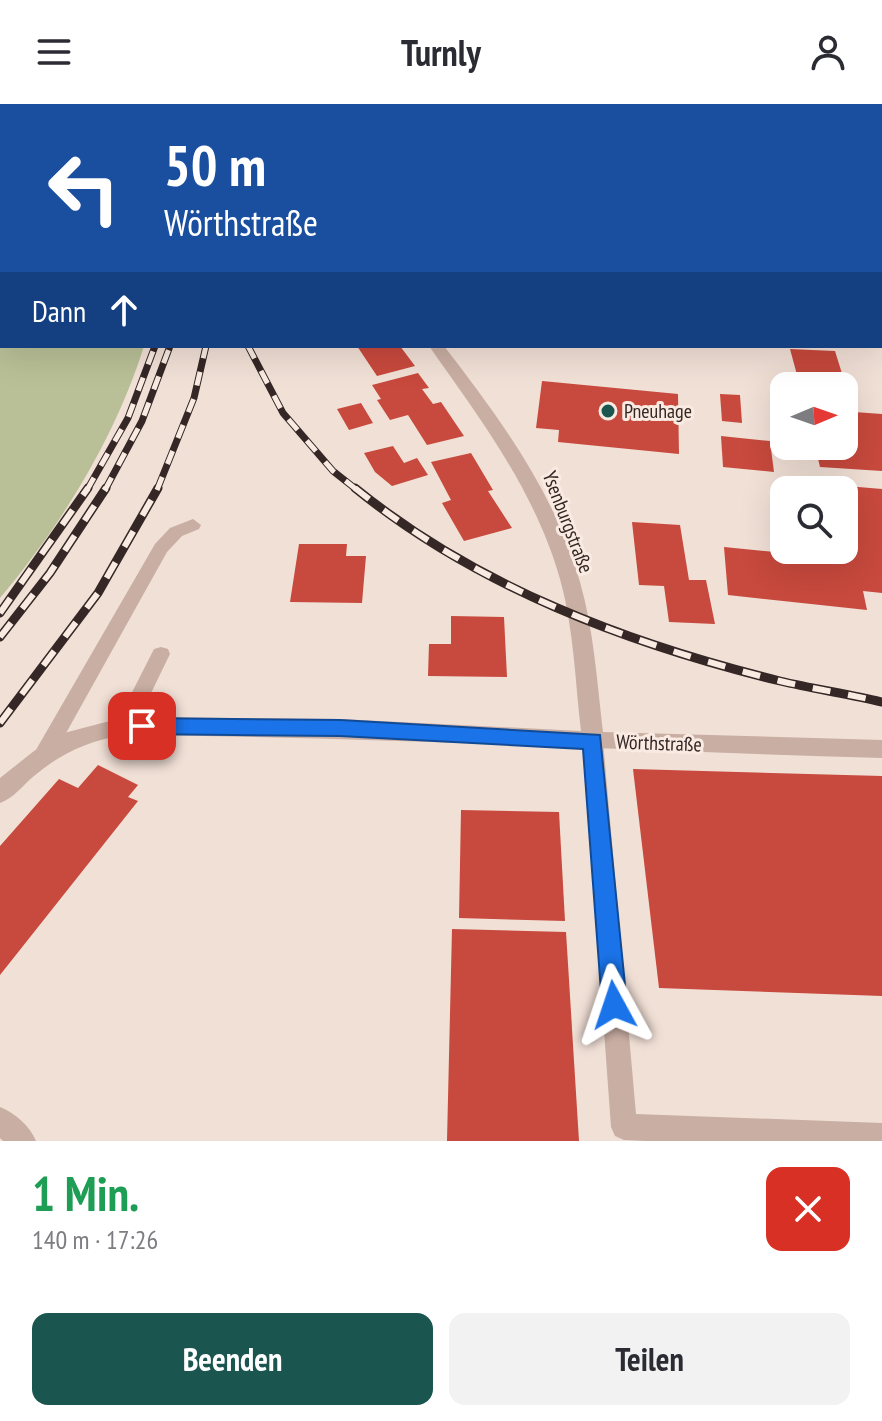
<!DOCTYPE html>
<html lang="de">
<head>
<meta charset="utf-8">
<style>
  body { margin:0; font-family:"PT Sans Narrow",sans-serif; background:#f2f2f3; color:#2b2b33; height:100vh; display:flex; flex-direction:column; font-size:30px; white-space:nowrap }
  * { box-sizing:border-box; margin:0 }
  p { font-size:26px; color:#7c7c81 }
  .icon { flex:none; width:44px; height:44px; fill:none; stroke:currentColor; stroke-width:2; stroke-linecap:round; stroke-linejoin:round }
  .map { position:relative; height:1037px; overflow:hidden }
  .drawer { display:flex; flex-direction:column; background:#fff; flex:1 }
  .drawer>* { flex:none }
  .banner { position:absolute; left:0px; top:0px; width:882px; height:244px; box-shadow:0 8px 32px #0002; background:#1a4fa0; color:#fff; overflow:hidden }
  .needle { width:52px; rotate:88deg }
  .fabs { position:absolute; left:770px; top:268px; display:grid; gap:16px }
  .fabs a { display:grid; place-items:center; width:88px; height:88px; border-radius:16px; background:#fff; box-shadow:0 8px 32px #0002; font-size:40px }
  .pin { position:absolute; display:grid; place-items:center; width:68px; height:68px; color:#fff; margin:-34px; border-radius:16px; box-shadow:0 4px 12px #0006 }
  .me { position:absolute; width:88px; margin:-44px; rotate:355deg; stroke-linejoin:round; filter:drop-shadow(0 0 6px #0008) }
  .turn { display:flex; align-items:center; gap:28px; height:168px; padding:0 32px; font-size:36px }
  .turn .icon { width:104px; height:104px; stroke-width:2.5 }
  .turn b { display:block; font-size:56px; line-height:68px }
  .then { display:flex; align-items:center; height:76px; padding:0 32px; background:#0003; gap:16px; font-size:30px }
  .round { display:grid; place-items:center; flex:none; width:84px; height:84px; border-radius:16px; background:#f2f2f3 }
  .headline { display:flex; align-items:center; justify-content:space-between; height:136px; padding:0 32px }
  h1 { font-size:48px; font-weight:600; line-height:60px; color:#1e9e55 }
  .button { display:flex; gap:16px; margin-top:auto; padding:16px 32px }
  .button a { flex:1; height:92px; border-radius:16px; background:#1a5550; color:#fff; font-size:32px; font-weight:600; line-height:92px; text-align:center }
  .button a+a { background:#f2f2f3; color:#2b2b33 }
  header { display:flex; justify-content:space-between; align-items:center; height:104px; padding:0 32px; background:#fff; font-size:36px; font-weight:600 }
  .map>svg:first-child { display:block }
  .green { fill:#b9c097 }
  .building { fill:#c8493d }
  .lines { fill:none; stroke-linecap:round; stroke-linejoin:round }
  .service { fill:#c9aea3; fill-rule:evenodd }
  .minor { fill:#c9aea3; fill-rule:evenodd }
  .rail-far1-casing { stroke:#342725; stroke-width:7 }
  .rail-casing { stroke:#342725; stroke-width:9 }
  .rail-far1 { stroke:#f9ebe2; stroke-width:5; stroke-dasharray:14; stroke-linecap:butt }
  .rail { stroke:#f9ebe2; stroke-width:6; stroke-dasharray:18; stroke-linecap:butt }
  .route { fill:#1a73e8; stroke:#114b97; stroke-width:2 }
  .poi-dot { fill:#1a5550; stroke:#f9ebe2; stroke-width:3 }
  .labels { text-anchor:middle; stroke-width:6; stroke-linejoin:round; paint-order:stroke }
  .poi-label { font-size:20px; fill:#342725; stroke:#f9ebe2; text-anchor:start }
  .street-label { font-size:20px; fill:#342725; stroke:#f9ebe2 }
</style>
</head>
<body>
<header><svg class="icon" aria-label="menu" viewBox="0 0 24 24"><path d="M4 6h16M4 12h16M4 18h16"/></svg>Turnly<svg class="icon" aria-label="person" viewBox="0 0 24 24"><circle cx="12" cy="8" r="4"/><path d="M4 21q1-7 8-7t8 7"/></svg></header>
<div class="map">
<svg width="882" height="1037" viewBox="0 0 882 1037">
  <rect width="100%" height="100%" fill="#f1e0d6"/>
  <!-- green -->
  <path class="green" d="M0,0L126,2H2V242H144C116,332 61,422 0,494Z"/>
  <!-- building -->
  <g class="building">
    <path d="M357,242H400L415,262L377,272Z"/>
    <path d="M790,245L835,247L854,308L882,310V367L820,363L815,342H844V282H800Z"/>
    <path d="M418,269L429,284L422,285L433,300L441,298L464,332L427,341L408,311L390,316L377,296L381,295L372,281Z"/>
    <path d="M542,277L678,290L679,350L558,338L559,326L536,324Z"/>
    <path d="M720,290L740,291L742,319L722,317Z"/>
    <path d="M361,299L373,319L349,326L337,305Z"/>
    <path d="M721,332L770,337L774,368L723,363Z"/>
    <path d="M393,342L404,359L417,354L428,371L392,382L375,368L364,349Z"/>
    <path d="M471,349L493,386L488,387L512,424L464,437L442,399L451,396L431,358Z"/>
    <path d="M823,380L882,385V489L863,487L867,506L728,491L724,443L837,454L836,446H844V386H824Z"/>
    <path d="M632,418L680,421L689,476H706L715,520L669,518L664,482L639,481Z"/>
    <path d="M299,440H347L346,452H366L362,499L290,498Z"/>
    <path d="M451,512L504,513L507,573L428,572L429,540H451Z"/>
    <path d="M98,661L138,681L128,693L138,697L0,871V742L59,675L78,684Z"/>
    <path d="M633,665L882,672V892L659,884Z"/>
    <path d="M461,706L559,708L565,817L459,814Z"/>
    <path d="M452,825L566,828L579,1037H447Z"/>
  </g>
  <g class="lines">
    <!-- service -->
    <g class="service">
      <path d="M483,0H520L522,2H481Z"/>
      <path d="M880,154L882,155V166L880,165Z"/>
      <path d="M880,235H882V243L876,242H880Z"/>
      <path d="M193,415L201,421L199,425L182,432L167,448L51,656L44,659L37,656L34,650L37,644L155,440L170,424Z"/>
      <path d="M161,543L168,545L170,550L132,628L125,630L118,628L115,622L118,616L154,545Z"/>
      <path d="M593,629L600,631L603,637L636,1010L882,1019V1037H646L624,1036L615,1032L611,1023L583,637L586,631Z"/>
      <path d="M0,1003C15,1009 30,1022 36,1037H3L0,1034Z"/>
    </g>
    <!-- minor -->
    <g class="minor">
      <path d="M882,0V4L877,1V0Z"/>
      <rect x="880" y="79" width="2" height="8"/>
      <path d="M429,242H444C499,313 555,389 580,478C594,527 597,578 603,628L882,636V654C630,647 378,633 125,631C90,636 61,649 34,672C23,681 14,694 0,699V674L34,647L64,629L125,613L340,615L581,627C575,577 574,525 560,475C535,387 481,316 429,242Z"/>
    </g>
    <!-- rail-far1 casing -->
    <g class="rail-far1-casing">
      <g id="rail-far1">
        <path d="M248,242L283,309L333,367L357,386"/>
        <path d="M87,386L128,314L155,242"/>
        <path d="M105,386L142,317L170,242"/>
        <path d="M157,386L194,294L206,242"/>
      </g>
    </g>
    <!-- rail casing -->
    <g class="rail-casing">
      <g id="rail">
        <path d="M355,384C477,483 629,540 780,577C814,585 848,590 882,598"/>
        <path d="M0,509L88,384"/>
        <path d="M0,533L50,469L106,384"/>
        <path d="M0,619L98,489L158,384"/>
      </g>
    </g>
    <!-- rail-far1 -->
    <use href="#rail-far1" class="rail-far1"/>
    <!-- rail -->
    <use href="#rail" class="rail"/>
  </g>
  <!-- route -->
  <path class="route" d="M142,614L340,616L600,631L627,901L623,910L614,913L605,910L602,901L583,645L340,632L142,630L135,628L132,622L135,616Z"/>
  <!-- markers -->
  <circle class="poi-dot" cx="608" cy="307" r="8"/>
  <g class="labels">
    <!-- poi labels -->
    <g class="poi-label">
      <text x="624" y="314">Pneuhage</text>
    </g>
    <!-- street labels -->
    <g class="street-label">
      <text transform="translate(568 418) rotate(69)" y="7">Ysenburgstraße</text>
      <text transform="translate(659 639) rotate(2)" y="7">Wörthstraße</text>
    </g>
  </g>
</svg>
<div class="fabs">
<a><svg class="needle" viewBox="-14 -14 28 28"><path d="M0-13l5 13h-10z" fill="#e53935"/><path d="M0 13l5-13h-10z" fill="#7c7c81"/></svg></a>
<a><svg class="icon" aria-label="search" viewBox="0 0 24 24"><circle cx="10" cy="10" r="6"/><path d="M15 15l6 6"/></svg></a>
</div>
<div class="pin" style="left:142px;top:622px;background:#d93025"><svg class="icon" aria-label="arrive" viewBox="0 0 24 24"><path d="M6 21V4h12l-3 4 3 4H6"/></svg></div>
<svg class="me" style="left:614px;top:901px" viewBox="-20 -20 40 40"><path d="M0-17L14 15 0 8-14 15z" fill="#1a73e8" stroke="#fff" stroke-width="4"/></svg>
<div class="banner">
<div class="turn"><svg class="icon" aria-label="left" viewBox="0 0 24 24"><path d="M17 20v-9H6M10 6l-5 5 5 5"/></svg><div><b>50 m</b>Wörthstraße</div></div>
<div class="then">Dann<svg class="icon" aria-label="ahead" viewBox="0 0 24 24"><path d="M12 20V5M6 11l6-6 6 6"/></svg></div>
</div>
</div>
<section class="drawer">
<div class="headline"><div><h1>1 Min.</h1><p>140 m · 17:26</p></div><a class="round" style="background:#d93025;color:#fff"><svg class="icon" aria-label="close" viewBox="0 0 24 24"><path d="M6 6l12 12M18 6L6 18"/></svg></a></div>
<div class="button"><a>Beenden</a><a>Teilen</a></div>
</section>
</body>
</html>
